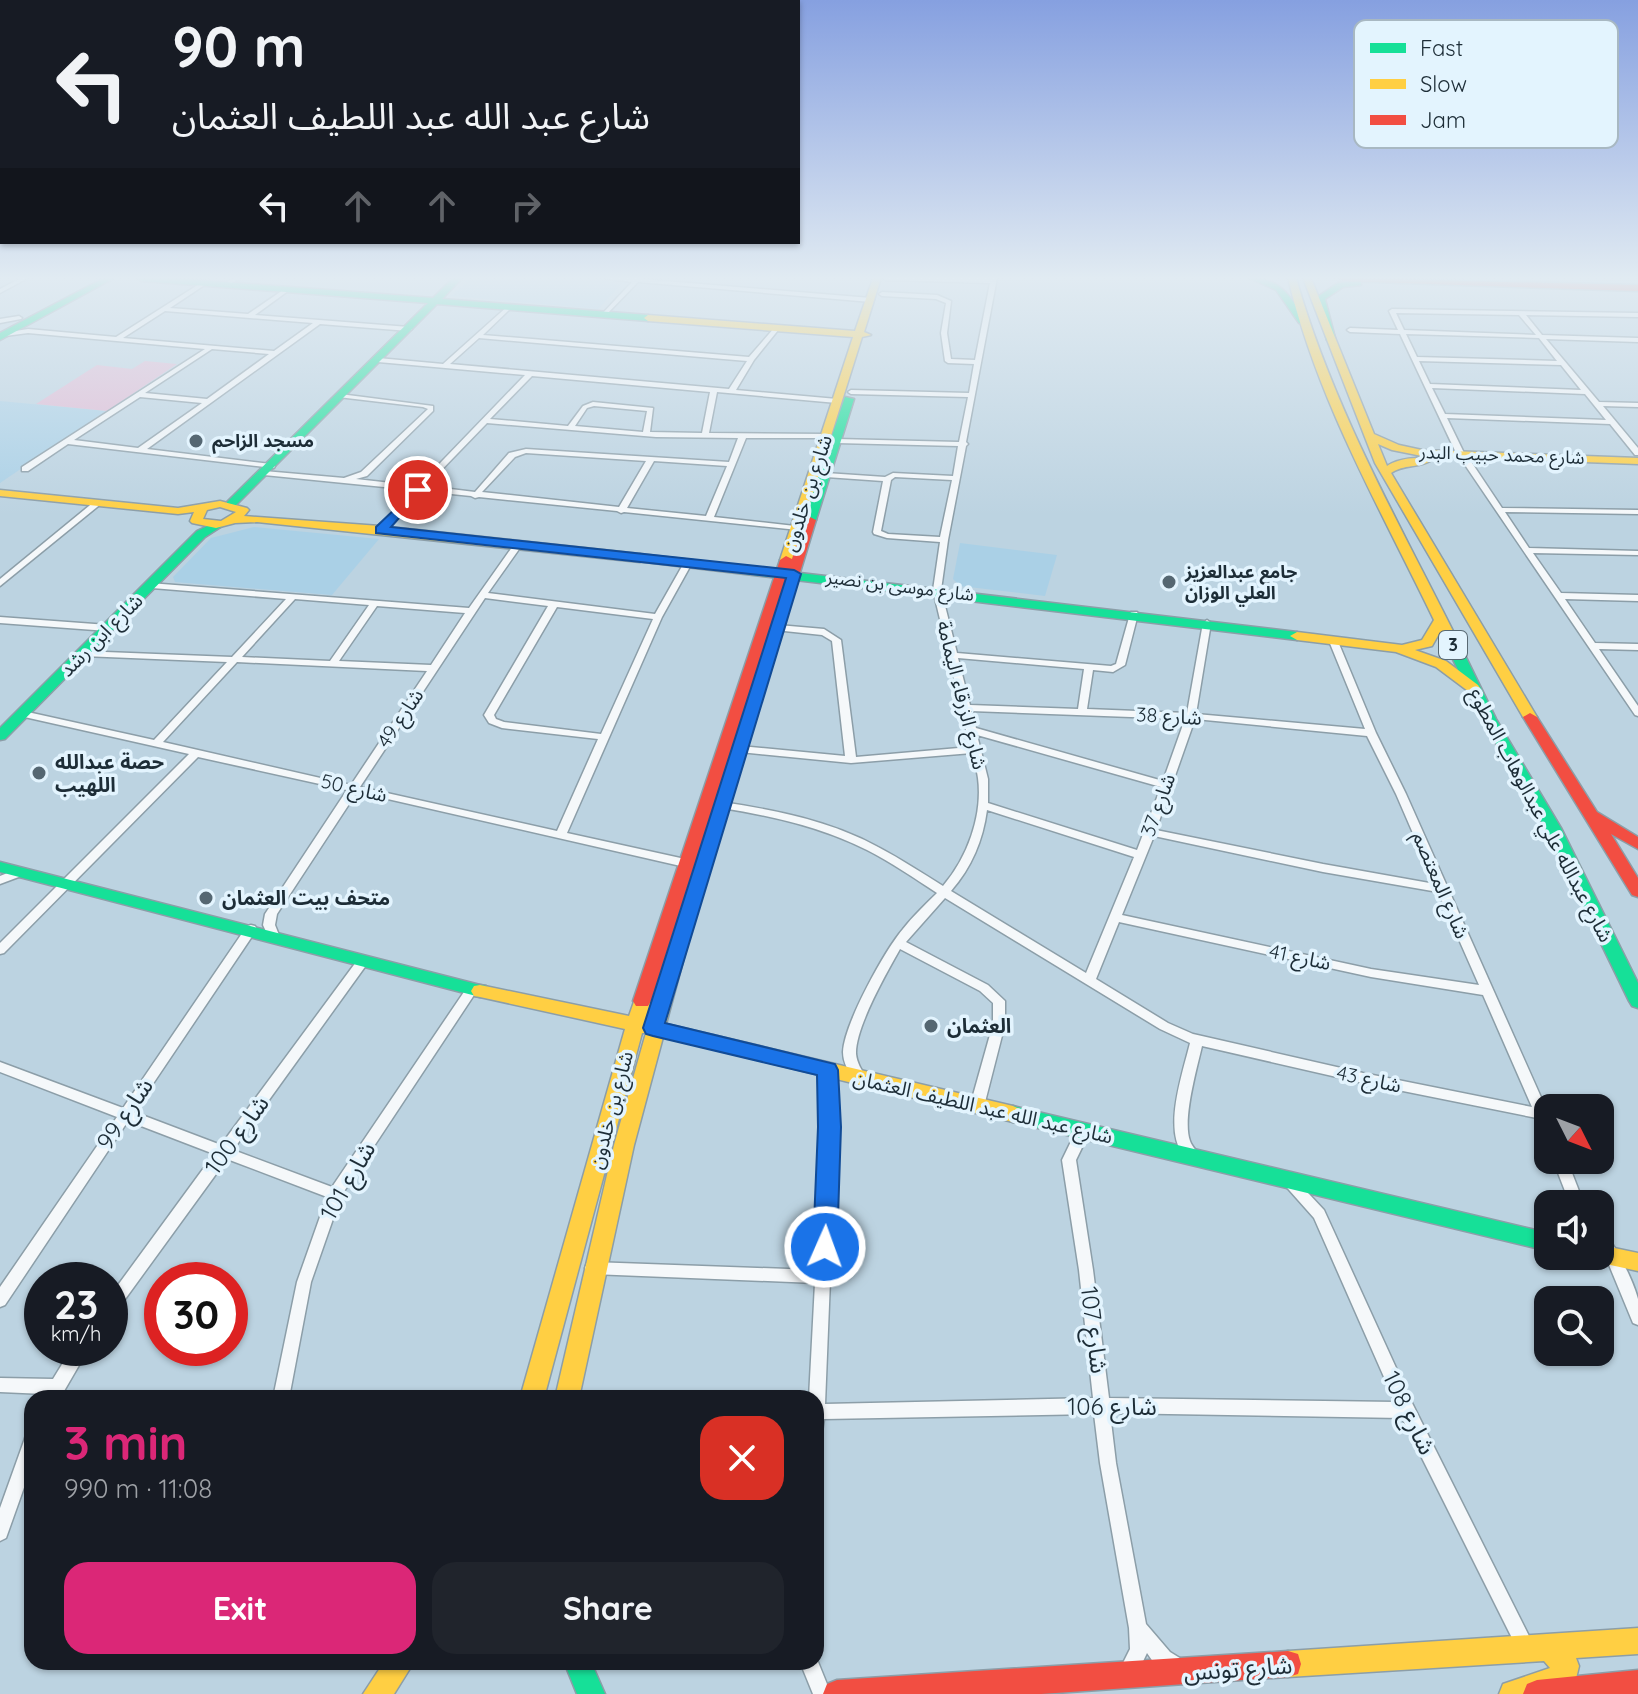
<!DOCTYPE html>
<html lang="en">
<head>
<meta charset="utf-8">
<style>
  body { margin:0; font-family:Quicksand,"Noto Sans Arabic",sans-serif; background:#20242c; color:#f1f3f6; height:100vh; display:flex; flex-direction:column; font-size:30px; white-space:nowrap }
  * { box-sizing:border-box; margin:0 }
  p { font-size:26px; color:#9ea1a6 }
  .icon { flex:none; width:44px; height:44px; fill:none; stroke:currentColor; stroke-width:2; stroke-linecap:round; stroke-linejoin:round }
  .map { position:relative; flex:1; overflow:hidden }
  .sheet { position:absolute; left:24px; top:1390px; width:800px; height:280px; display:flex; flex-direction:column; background:#171b24; border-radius:24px; box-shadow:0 2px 6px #0004 }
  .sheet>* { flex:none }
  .top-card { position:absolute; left:0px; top:0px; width:800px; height:244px; box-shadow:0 2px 6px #0004; background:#171b24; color:#f1f3f6; overflow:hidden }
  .needle { width:52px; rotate:132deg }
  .controls { position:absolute; left:1534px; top:1094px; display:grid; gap:16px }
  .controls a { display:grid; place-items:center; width:80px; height:80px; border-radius:16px; background:#171b24; box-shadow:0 2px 6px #0004; font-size:40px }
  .speed { position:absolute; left:24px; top:1262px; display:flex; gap:16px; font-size:40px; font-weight:700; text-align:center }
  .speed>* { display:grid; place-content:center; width:104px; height:104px; border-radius:50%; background:#171b24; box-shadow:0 2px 6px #0004; line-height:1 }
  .speed small { font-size:20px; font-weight:400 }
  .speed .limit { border:12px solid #d22; background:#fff; color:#111 }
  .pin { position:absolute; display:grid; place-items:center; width:68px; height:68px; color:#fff; margin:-34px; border:4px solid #fff; border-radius:50%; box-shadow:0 2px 8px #0007 }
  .me { position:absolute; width:88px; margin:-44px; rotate:2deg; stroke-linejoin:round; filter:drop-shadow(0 0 6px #0008) }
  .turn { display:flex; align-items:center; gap:28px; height:168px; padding:0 40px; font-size:36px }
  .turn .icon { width:104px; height:104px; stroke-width:2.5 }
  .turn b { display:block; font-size:56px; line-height:68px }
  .lanes { display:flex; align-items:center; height:76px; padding:0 40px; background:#0003; justify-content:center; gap:40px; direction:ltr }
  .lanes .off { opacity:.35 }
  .round { display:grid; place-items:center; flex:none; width:84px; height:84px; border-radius:24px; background:#20242c }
  .overview { display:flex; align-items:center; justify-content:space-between; height:136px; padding:0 40px }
  h1 { font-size:48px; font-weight:700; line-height:60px; color:#db2777 }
  .action { display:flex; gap:16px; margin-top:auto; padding:16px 40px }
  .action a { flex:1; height:92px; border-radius:24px; background:#db2777; color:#fff; font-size:32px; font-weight:700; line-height:92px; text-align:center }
  .action a+a { background:#20242c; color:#f1f3f6 }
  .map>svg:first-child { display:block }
  .built { fill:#aad0e6 }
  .green { fill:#e0b9d3 }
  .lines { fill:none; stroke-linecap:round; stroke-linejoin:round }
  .street-casing { stroke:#8c9ea8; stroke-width:3 }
  .fast-casing { stroke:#8c9ea8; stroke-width:3 }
  .slow-casing { stroke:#8c9ea8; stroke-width:3 }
  .jam-casing { stroke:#8c9ea8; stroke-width:3 }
  .street { fill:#f5f8fa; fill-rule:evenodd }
  .fast { fill:#16e098; fill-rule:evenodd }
  .slow { fill:#ffcf43; fill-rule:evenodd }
  .jam { fill:#f24e42; fill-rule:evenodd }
  .route { fill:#1a73e8; stroke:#114b97; stroke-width:2 }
  .poi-dot { fill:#556772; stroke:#e3f4fe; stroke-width:3 }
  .labels { text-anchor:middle; stroke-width:7; stroke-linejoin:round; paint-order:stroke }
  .far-poi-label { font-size:18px; font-weight:bold; fill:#1d2d37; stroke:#e3f4fe; text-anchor:start }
  .far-street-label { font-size:18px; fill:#1d2d37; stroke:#e3f4fe }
  .shield { fill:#e3f4fe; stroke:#586973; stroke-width:2 }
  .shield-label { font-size:18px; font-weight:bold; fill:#1d2d37 }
  .street-label { font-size:20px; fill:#1d2d37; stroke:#e3f4fe }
  .poi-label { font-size:20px; font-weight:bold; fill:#1d2d37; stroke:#e3f4fe; text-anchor:start }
  .near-street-label { font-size:24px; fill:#1d2d37; stroke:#e3f4fe }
  .key { fill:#e3f4fe; stroke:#a8b8c2; stroke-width:2 }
  .key-label { font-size:22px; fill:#1d2d37 }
</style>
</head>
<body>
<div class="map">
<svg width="1638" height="1694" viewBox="0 0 1638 1694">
  <rect width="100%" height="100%" fill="#bcd3e1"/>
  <!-- built -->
  <g class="built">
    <path d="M470,278H592L622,284L598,309L451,296Z"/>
    <path d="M0,401L106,411L0,483Z"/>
    <path d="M254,527L379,539L332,595L175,582L173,577L211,538Z"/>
    <path d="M960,543L1057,555L1045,596L960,586L953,579Z"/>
  </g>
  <!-- green -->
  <path class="green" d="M145,361L177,364L107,411L36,404L97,365L132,369Z"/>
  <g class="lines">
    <!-- street casing -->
    <g class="street-casing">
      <g id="street">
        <path d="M21,278H28L0,293V289Z"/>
        <path d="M233,278H240L232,283H228V281Z"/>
        <path d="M602,278H642L641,279L871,298L874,300L871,302L638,282L604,317L601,315L602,314L632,282Z"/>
        <path d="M883,278H997L966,442L968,444L966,446L948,540L941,590L957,653L1111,666L1116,664L1130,614L1131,612H1137L1138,614L1125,665L1113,672L1093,670L1087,709L1187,713L1203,623L1207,620L1211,623L1196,714L1365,729L1329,641L1334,638L1337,639L1376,733L1406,794L1548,1113V1133L1543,1132L1537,1118L1363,1083L1202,1046C1197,1068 1182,1120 1190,1141C1192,1147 1198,1152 1201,1157L1199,1161C1191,1163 1188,1161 1183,1154C1163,1129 1183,1072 1190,1043L1160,1029L945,898L906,942L988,985L1005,1001V1024L984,1106L982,1110L977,1111L972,1110L970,1106L993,1024V1003L980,991L900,949C887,972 855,1028 856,1054C857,1063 861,1069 866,1077L864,1081L859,1082L854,1081C849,1072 843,1063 843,1052C844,1024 885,950 903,929C913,916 925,905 937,893C914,878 891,862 867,850C821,827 772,816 722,808L717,805L722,802C775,810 831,821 878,847C901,859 922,873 943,886C967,858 983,816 978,778C977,770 974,762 972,753L851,763L740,752L735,749L740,746L845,756L832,641L822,635L775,630L774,628L778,625L824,629L841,640L856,757L970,747L949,657L946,655L948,653L933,590L940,542L887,538L874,534L873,532L883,481L826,477L822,475L826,473L885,477L893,473L953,476L958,446L837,443L833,441L837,439L959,442L968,397L851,394L848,392L851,390L969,393L974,364L948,363L945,361L941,333L946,303L936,299L882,296L879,294L882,292L937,295L951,301L947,333L951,359L975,360L990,283L886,280ZM895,477L952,480L940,537L888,534L881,531L891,480ZM958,658L1084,669L1078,709L970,705ZM971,711L1185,719L1163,781L976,728ZM1195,719L1367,736L1396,794L1435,884L1323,864L1156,830ZM977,735L1161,787L1137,850L988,803V779ZM987,810L1134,857L1086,973L951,891C972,867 983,840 987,810ZM1154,836L1323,872L1438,892L1479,985L1371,969L1122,915ZM1119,922L1371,977L1483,995L1532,1107L1363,1073L1193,1034L1168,1023L1096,979Z"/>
        <path d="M204,281L206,282V284L170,308L248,314L286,288L289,290L288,291L255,315L409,327L412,329L409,331L320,324L147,449L271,464L275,466L274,468L68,444L28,471H22V467L205,349L28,333L5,336L3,335V333L28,329L116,337ZM165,311L313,323L274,351L123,338ZM212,349L269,354L207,399L145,393ZM140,397L202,403L138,448L74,440Z"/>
        <path d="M509,305L512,307L511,308L483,335L749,357L775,327H779V329L754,360L736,390L837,399L840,401L837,403L717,392L709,433L826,434L830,436L826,438H746L714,517L795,526H798V530L624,512L621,513L617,511L479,497L475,498L471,496L422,491L383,532H377V528L414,490L264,475L260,473L264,471L344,478L361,472L428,409L423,407L338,397V395L340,394L433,406V411L367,476L356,479L418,486L525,375L378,362L375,360L378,358L443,364ZM479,338L747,361L729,389L450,364ZM532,376L710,392L702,433L650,432L653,408L593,402L583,406L568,426L490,419ZM594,406L647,411L643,432L575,426L587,408ZM487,423L656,437L738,438L729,462L526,449L509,453L475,492L426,486ZM526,453L646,461L619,507L482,492L515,457ZM654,461L727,466L706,516L627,508Z"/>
        <path d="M1392,309L1638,313V317L1526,315L1542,335L1638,338V342L1546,339L1599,402L1638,403V407L1603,406L1638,448V455H1635L1610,424L1447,418L1465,455L1458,457L1400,334L1350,332L1347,330L1350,328L1398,330L1389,311ZM1396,313L1519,315L1536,335L1404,330ZM1406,334L1539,338L1557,361L1417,357ZM1419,361L1561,365L1581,390L1430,384ZM1432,388L1585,394L1606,420L1445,414Z"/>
        <path d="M19,316L22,318L21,319L0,323V319Z"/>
        <path d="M1464,460H1470L1502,508L1638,510V514L1505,512L1529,548L1638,551V555L1533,553L1561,593L1638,595V601L1565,599L1595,643L1638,644V650L1599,649L1638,706V716L1635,715L1463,462Z"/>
        <path d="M95,501L102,503L0,586V579Z"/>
        <path d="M515,543H518L522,545L488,593L655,614L685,561H691L692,563L662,617L567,833L685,859L691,863L689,866L685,867L357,792L277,914L275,925L279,935L277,938H269L263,925L265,914L347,790L198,757L4,953L0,954V943L189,754L20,716L18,714L20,712L23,711L154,740L227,662L83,656L78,653L80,651L232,657L286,599L152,588L148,585L149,583L469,608ZM485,598L548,606L484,715L489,723L502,728L598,739L557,831L360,787ZM295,599L369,605L330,661L242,657ZM377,606L465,613L431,665L339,661ZM557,607L653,619L601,734L504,722L496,719L494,715ZM237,662L427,671L351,785L163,742Z"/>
        <path d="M0,617L108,625L112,628L108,631L0,623Z"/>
        <path d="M20,868L24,869L26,872L24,875L0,884V876Z"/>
        <path d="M251,925L255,926L257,929L255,932L134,1112L221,1145L359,958H367L369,961L367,964L233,1150L332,1187L468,986H476L478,989L341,1196L311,1282L289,1398H273L297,1282L327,1197L227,1159L115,1313L110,1315V1296L214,1154L128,1121L5,1305L0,1307V1287L117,1117L0,1072V1062L123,1108L247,926Z"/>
        <path d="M827,1065L832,1066L834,1070L836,1127L830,1274L831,1277L830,1280L825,1404L1093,1398L1079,1270L1062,1160L1078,1127L1083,1126L1088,1127L1090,1131L1076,1160L1093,1270L1109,1398L1395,1402L1314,1218L1282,1182L1284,1178L1289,1176L1294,1178L1324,1210L1413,1405L1531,1640L1534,1646L1531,1652L1525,1655L1519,1652L1402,1418L1110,1413L1116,1463L1146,1624L1170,1652L1183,1660L1185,1667L1183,1674L1176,1676L1156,1666L1147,1653L1135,1678L1128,1680L1121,1678L1119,1671L1130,1649L1129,1628L1100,1463L1094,1414L824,1419L822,1432L816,1434V1398H809L815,1283L592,1274L587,1273L585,1268L587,1263L592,1262L815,1270L822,1127L820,1070L822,1066Z"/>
        <path d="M1553,1160H1567L1584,1204H1570Z"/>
        <path d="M1600,1231C1613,1237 1634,1283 1638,1299C1638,1307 1638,1317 1638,1325L1633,1323L1607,1260L1600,1249Z"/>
        <path d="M72,1348H89L60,1398H43L45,1394L0,1392V1378L53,1379Z"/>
        <path d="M32,1433V1465L6,1538L0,1541V1508L24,1441L26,1435Z"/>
        <path d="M816,1657L831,1694H813L800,1662H816Z"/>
      </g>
    </g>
    <!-- fast casing -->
    <g class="fast-casing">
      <g id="fast">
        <path d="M104,278H114L0,340V333Z"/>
        <path d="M138,278H172L433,298L453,278H462L442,299L648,315L652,318L648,321L437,304L235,506H227V502L428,303L142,281Z"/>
        <path d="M1249,278C1282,278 1290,297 1306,321L1305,323H1299L1276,290Z"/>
        <path d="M1361,281V285L1343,287L1325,299L1335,338L1327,340L1316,298L1338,283Z"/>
        <path d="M845,397L854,399L816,520L806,522L804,520Z"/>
        <path d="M216,522L222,526L205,537L5,739L0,740V728L197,531Z"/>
        <path d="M640,554L1297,632L1304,636L1297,640L636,561L634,558Z"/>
        <path d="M1452,639L1459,643L1496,719L1561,828L1638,983V1008L1632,1006L1629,1001L1545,828L1482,719L1445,643Z"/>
        <path d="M0,862L480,985L486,986L489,991L486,996L480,997L0,872Z"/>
        <path d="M1013,1106L1548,1233V1251L1013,1122L1006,1119L1003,1114L1006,1109Z"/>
        <path d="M564,1662H591L605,1694H577Z"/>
      </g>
    </g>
    <!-- slow casing -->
    <g class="slow-casing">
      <g id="slow">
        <path d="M873,278H881L864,332L871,335L862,337L792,560L786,564L782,563L780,560L853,337L648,321L644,318L648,315L855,331Z"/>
        <path d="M1288,278H1296C1333,408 1399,523 1459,643L1452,647L1447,646L1440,632L1432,646L1415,650L1446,661L1478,685L1480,688L1478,691H1468L1436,667L1396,652L1297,640L1290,636L1297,632L1402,645L1422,640L1434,620C1380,508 1317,400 1288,278Z"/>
        <path d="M1303,278H1311L1374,434L1399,445L1422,450L1638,458V464L1422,456L1392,450L1378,444L1387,466C1397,459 1420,455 1430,461C1419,468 1404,464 1391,473L1537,717L1535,720L1530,721L1523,717L1375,463Z"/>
        <path d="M0,490L178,508L220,501L247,508L249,510L244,516L380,526L640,554L646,558L640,562L257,522L235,523L216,528L192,523L190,521L194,512L178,514L0,496ZM220,507L236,512L221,521L203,519L207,510Z"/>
        <path d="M689,903L697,909L666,1024L1013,1106L1020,1109L1023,1114L1020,1119L1013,1122L663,1037L634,1145L579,1398H555L614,1145L646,1033H642L544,1398H520L625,1029L480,997L474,996L471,991L474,986L480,985L629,1016L636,996H648L651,1001L646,1020H649L681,909Z"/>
        <path d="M1600,1245L1638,1253V1271L1592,1261L1590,1256H1600Z"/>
        <path d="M1638,1628V1654L1576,1658L1579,1666L1574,1687L1554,1694H1499L1503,1684L1550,1668L1544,1661L1288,1677L1278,1674L1275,1664L1278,1654L1288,1651Z"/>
        <path d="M384,1662H414L394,1694H363Z"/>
      </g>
    </g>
    <!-- jam casing -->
    <g class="jam-casing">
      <g id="jam">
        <path d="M1339,278L1638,285V291L1343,281Z"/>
        <path d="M810,517L816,520L697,909L689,915L681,909L700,847L651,1001L648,1006H636L633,1001L780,560L786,556L792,559L804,520Z"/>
        <path d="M1530,713L1537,717L1597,812L1638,837V849L1611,834L1638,878V897L1632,895L1523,717Z"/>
        <path d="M1288,1651L1298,1654L1301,1664L1298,1674L1288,1677L1041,1694H823L827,1684L837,1680Z"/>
        <path d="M1638,1670V1694H1523L1527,1684L1537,1680Z"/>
      </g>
    </g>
    <!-- street -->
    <use href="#street" class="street"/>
    <!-- fast -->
    <use href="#fast" class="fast"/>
    <!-- slow -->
    <use href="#slow" class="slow"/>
    <!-- jam -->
    <use href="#jam" class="jam"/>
  </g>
  <!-- sky -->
  <linearGradient id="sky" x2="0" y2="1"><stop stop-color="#86a0e0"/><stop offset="0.54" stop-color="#e1ebf2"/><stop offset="1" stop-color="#e1ebf2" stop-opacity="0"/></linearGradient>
  <rect width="1638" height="515" fill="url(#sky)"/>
  <!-- route -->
  <path class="route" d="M418,487L424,490L391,527L794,570L801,574L665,1023L835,1064L838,1070L841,1127L837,1247L833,1254L825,1257L816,1254L813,1247L818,1127L817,1075L653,1036L646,1034L643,1028L786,578L376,533V527Z"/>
  <!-- markers -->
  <g class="poi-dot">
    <circle cx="196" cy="441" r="8"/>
    <circle cx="1169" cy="582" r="8"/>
    <circle cx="39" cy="773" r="8"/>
    <circle cx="206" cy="898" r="8"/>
    <circle cx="931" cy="1026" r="8"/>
  </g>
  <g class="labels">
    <!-- far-poi labels -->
    <g class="far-poi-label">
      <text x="212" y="447">مسجد الزاحم</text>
      <text x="1185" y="578">جامع عبدالعزيز<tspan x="1185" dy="21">العلي الوزان</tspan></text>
    </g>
    <!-- far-street labels -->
    <g class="far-street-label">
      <text transform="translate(1502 455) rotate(2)" y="6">شارع محمد حبيب البدر</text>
      <text transform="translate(900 586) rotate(7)" y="6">شارع موسى بن نصير</text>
    </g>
    <!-- shield labels -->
    <rect class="shield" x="1439" y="631" width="28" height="28" rx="6"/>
    <g class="shield-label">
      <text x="1453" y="651">3</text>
    </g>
    <!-- street labels -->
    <g class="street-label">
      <text transform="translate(807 493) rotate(-72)" y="7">شارع بن خلدون</text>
      <text transform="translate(101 635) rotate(-45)" y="7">شارع ابن رشد</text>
      <text transform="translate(962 695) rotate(76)" y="7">شارع الزرقاء اليمامة</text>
      <text transform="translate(1169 716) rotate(3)" y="7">شارع 38</text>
      <text transform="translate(400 718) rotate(-56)" y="7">شارع 49</text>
      <text transform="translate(354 788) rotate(13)" y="7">شارع 50</text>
      <text transform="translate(1158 805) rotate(-70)" y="7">شارع 37</text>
      <text transform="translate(1541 815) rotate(62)" y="7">شارع عبدالله علي عبدالوهاب المطوع</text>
      <text transform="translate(1441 885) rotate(67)" y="7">شارع المعتصم</text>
      <text transform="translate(1300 957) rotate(12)" y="7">شارع 41</text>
      <text transform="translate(1369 1079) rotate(12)" y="7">شارع 43</text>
      <text transform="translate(983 1107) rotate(13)" y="7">شارع عبد الله عبد اللطيف العثمان</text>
      <text transform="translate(611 1110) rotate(-75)" y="7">شارع بن خلدون</text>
    </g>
    <!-- poi labels -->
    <g class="poi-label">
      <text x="55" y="769">حصة عبدالله<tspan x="55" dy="23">اللهيب</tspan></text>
      <text x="222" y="905">متحف بيت العثمان</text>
      <text x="947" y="1033">العثمان</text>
    </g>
    <!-- near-street labels -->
    <g class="near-street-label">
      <text transform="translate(125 1114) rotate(-56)" y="8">شارع 99</text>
      <text transform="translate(237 1135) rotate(-54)" y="8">شارع 100</text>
      <text transform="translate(348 1181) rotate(-60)" y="8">شارع 101</text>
      <text transform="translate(1094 1330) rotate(83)" y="8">شارع 107</text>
      <text x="1112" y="1415">شارع 106</text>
      <text transform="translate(1409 1413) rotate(64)" y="8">شارع 108</text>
      <text transform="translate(1238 1669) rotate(-4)" y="8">شارع تونس</text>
    </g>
  </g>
  <!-- legend -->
  <rect x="1354" y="20" width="264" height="128" rx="12" class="key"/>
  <rect x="1370" y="43" width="36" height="10" fill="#16e098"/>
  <rect x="1370" y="79" width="36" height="10" fill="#ffcf43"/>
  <rect x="1370" y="115" width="36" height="10" fill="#f24e42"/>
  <g class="key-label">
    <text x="1420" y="56">Fast</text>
    <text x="1420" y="92">Slow</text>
    <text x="1420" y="128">Jam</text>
  </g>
</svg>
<div class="controls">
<a><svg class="needle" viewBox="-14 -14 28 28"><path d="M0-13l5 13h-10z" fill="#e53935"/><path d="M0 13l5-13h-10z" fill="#9ea1a6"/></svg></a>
<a><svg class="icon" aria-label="sound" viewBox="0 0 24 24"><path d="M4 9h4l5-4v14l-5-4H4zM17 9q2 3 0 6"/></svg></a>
<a><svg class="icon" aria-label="search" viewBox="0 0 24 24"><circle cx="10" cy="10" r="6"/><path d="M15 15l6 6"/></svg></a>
</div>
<div class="speed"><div>23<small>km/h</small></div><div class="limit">30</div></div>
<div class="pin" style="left:418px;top:490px;background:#d93025"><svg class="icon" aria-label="arrive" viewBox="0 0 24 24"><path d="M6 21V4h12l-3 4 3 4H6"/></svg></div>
<svg class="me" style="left:825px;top:1247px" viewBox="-20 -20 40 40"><circle r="17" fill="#1a73e8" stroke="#fff" stroke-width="3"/><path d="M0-11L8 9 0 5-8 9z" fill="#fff"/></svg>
<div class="top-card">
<div class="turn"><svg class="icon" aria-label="left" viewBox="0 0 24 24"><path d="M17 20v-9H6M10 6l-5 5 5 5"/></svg><div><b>90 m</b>شارع عبد الله عبد اللطيف العثمان</div></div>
<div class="lanes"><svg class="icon" aria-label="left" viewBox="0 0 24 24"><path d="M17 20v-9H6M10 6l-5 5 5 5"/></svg><svg class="icon off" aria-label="ahead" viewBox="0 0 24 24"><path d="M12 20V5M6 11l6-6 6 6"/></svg><svg class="icon off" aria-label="ahead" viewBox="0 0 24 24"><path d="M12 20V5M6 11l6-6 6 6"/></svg><svg class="icon off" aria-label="right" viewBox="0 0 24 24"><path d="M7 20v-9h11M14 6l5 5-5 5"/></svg></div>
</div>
<section class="sheet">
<div class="overview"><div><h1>3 min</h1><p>990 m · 11:08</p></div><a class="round" style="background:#d93025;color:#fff"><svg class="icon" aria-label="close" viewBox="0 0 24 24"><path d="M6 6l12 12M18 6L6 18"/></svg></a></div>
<div class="action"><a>Exit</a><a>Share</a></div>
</section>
</div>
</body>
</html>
